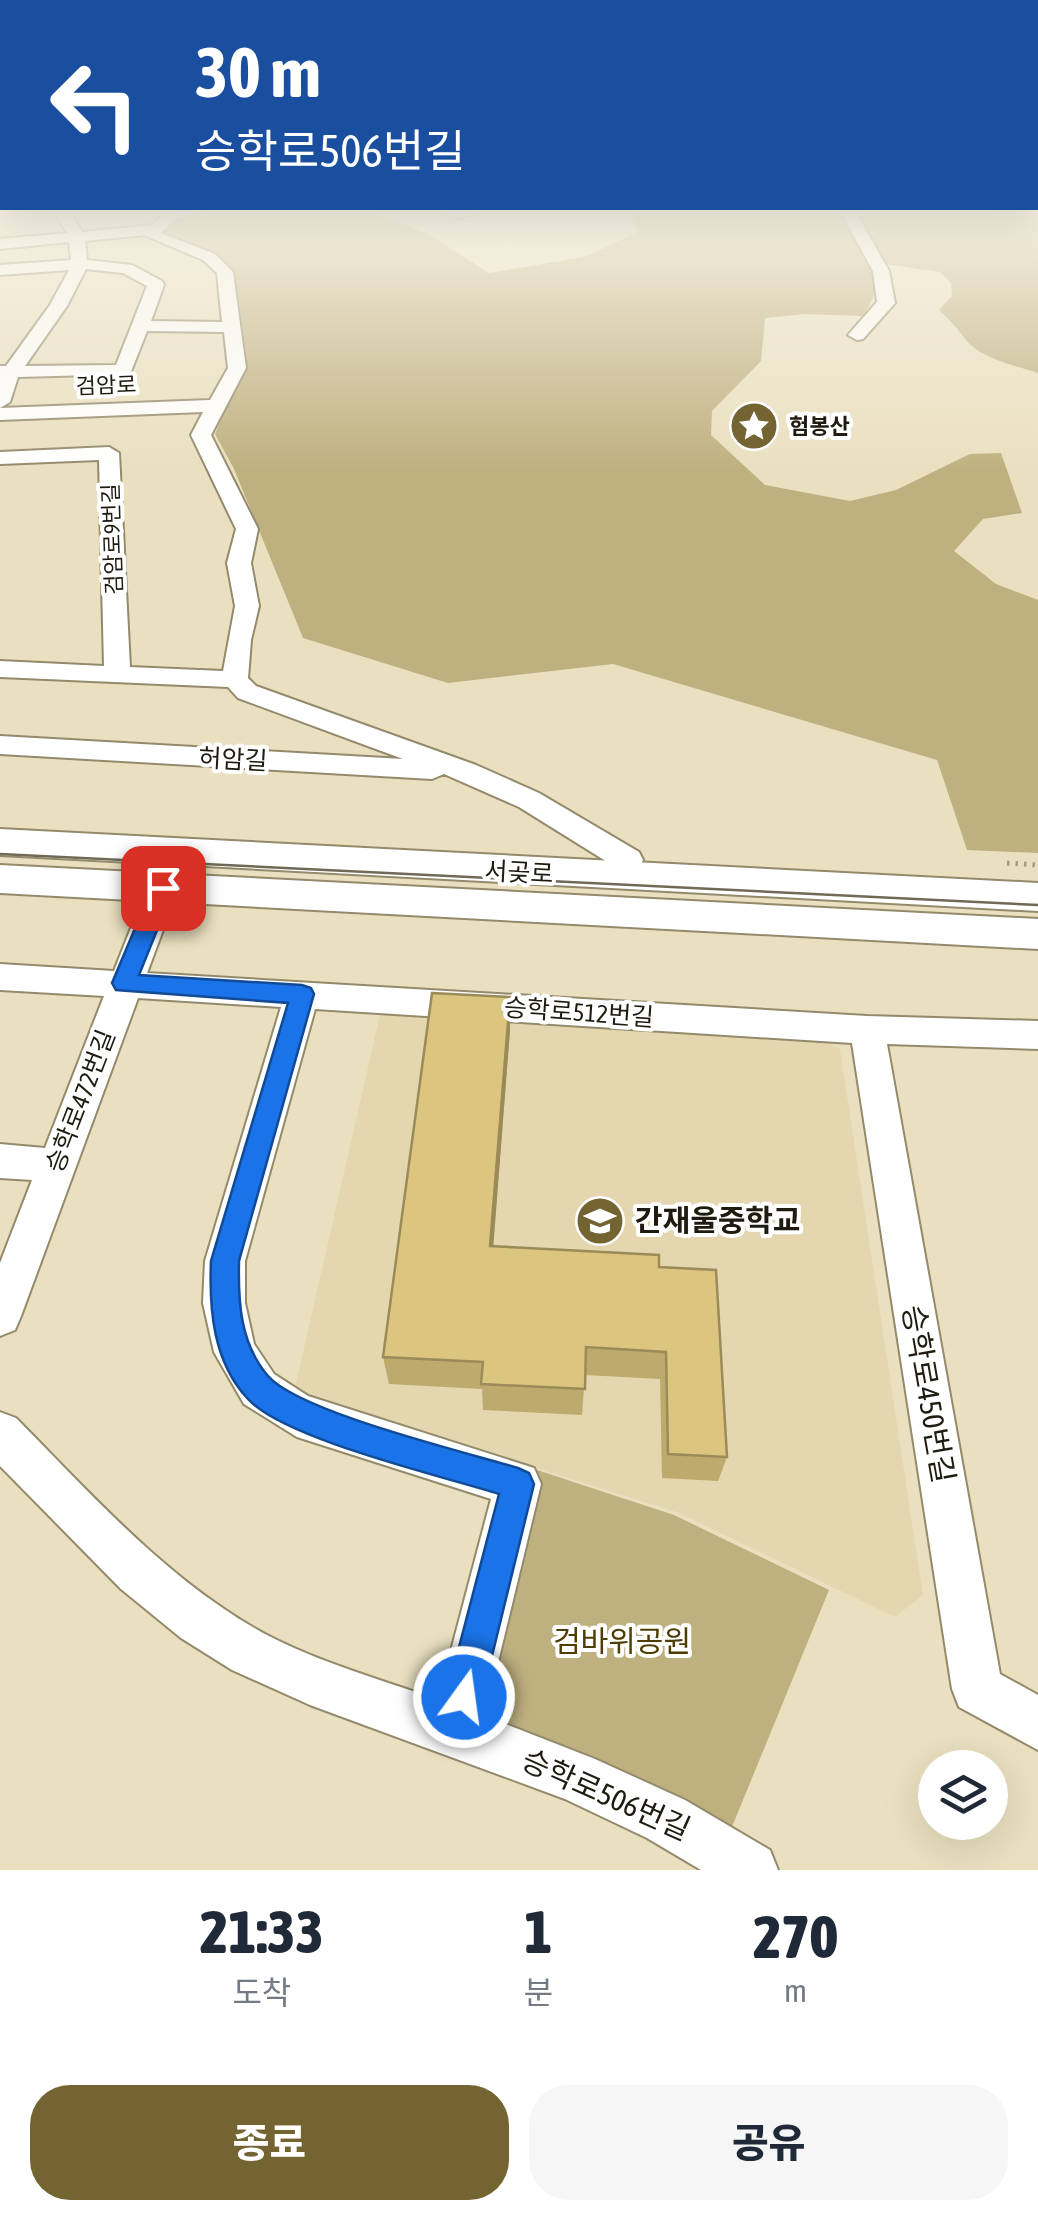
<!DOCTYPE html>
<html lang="ko">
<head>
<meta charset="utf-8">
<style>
  body { margin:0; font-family:"Asap Condensed","Noto Sans KR",sans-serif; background:#f6f6f7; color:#1f2937; height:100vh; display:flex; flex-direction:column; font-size:38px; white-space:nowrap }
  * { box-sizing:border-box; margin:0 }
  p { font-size:32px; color:#747a83 }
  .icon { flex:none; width:55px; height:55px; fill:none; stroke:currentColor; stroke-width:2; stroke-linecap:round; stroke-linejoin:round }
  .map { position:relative; height:1870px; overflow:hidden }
  .side { display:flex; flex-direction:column; background:#fff; flex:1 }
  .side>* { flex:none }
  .guide { position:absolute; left:0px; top:0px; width:1040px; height:210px; box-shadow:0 10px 40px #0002; background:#1a4fa0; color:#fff; overflow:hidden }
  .fabs { position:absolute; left:918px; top:1750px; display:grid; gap:20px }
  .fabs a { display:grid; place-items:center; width:90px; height:90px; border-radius:50%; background:#fff; box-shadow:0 10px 40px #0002; font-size:50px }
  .pin { position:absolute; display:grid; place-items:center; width:85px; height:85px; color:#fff; margin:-42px; border-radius:20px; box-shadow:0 5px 15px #0006 }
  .me { position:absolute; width:110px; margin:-55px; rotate:14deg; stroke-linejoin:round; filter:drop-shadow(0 0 8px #0008) }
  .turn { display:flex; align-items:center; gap:35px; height:210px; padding:0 30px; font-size:45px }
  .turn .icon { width:130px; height:130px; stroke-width:2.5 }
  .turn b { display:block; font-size:70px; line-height:85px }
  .eta { display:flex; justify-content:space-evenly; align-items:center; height:170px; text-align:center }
  .eta b { font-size:60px; font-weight:800; line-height:70px }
  .action { display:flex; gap:20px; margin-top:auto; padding:20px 30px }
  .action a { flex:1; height:115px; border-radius:40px; background:#736431; color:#fff; font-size:40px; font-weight:800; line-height:115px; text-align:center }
  .action a+a { background:#f6f6f7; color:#1f2937 }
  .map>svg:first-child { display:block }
  .built { fill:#e4d7b0 }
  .green { fill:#bfb080 }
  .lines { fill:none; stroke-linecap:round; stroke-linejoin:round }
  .minor-casing { stroke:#938a6c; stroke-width:4 }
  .major-casing { stroke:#938a6c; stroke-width:4 }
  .path { stroke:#a49c84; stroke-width:5; stroke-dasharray:2.5 6; stroke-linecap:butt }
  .minor { fill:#fff; fill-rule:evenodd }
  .major { fill:#fff; fill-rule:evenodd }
  .tram { stroke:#6f6955; stroke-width:2.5 }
  .wall { fill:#bdaa6d }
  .shaded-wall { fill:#9a8b59 }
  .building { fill:#dcc67f; stroke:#9a8b59; stroke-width:2.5 }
  .route { fill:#1a73e8; stroke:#114b97; stroke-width:2.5 }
  .labels { text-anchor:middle; stroke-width:8; stroke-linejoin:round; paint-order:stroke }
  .far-street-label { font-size:22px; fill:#1f1b10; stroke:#fff }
  .far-poi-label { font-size:22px; font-weight:bold; fill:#1f1b10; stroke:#fff; text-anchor:start }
  .street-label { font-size:25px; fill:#1f1b10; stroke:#fff }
  .near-poi-label { font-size:30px; font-weight:bold; fill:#1f1b10; stroke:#fff; text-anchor:start }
  .near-street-label { font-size:30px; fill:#1f1b10; stroke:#fff }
  .near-park-label { font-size:30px; fill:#4d3d02; stroke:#fff }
</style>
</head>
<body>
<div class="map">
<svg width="1038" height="1870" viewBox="0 0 1038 1870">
  <rect width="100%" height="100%" fill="#eae0c0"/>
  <!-- built -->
  <path class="built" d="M381,1010L817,1036L840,1049L923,1595L895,1617L679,1513L294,1392Z"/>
  <!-- green -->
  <g class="green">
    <path d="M225,209H363L428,234L489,273L584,257L638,232L629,209H1038V373C1016,366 980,358 966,340C957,328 950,320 939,310L952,296L951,283L940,272L878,263L871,269C878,288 874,300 863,316L805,314L765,318L761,361L712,411L711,435L765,485L850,501L896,490L970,454L1001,453L1022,513L983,519L954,551L996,584L1038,600V853L967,850L937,760L613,664L448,683L303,638L234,469L215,434L247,359L235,272L214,255L163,231L177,218Z"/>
    <path d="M525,1466L674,1515L829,1590L725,1844L460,1730Z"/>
  </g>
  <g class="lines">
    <!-- minor casing -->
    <g class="minor-casing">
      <g id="minor">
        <path d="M53,209H68L82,232L152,225L166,213L208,209L176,219L161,233L215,254L233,272L246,368L211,435L258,529L251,563L259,606L251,640L248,678L256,686L476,765L539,793L639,852L643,860L639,868L628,871L617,868L519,807L444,774L432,779L0,754V736L403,759L238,698L228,687L0,677V661L104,666L99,460L0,464V452L109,447L119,453L130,667L223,671L235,606L227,563L236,529L191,435L203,412L0,420V408L210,400L228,368L224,332L147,331L130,374L18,377L10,402L0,408V366H6L50,305L69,270L0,275V265L71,260L69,242L0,249V239L67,233ZM144,235L203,260L217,273L222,322L151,321L164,285L162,281L132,265L87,260L85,241ZM86,269L123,273L147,286L116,365L25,366L67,306Z"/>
        <path d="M432,209H491L459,218Z"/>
        <path d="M839,209H854L889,271L895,303L863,339L857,340L848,335L877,302L873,271Z"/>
        <path d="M163,876L174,879L179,887L147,973L867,1016L1038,1021V1049L887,1044L1000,1674L1038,1695V1750L959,1707L952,1689L852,1043L315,1009L245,1261V1303L254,1344L274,1374L308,1396L534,1468L541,1484L485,1716L595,1759L685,1800L770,1850L778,1870H701L647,1838L565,1799L310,1705L232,1670L181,1638L121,1589L0,1466V1412L16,1418C93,1496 168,1581 265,1634C320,1663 380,1679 438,1700L491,1499L297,1437L244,1404L214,1352L203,1303L205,1261L281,1007L138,998L21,1316L15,1330L0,1336V1263L32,1180L0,1178V1144L45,1148L104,996L0,990V964L114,971L147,887L152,879Z"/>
      </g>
    </g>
    <!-- major casing -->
    <g class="major-casing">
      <g id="major">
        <path d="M0,829L1038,883V911L0,855Z"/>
        <path d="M0,865L1038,919V949L0,893Z"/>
      </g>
    </g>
    <!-- path -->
    <path class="path" d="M1007,863L1038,865"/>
    <!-- minor -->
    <use href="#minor" class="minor"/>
    <!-- major -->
    <use href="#major" class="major"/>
    <!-- tram -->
    <path class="tram" d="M0,854L1038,905"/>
  </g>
  <!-- wall -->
  <path class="wall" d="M510,1030L493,1246L659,1267L727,1457L718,1481L662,1478L660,1379L585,1375L582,1415L483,1410L482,1389L389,1384L383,1357Z"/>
  <!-- shaded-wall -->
  <path class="shaded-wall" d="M510,997V1030L491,1276L490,1246Z"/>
  <!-- building -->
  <path class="building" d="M432,993L510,997L490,1246L659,1255V1267L716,1270L727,1457L668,1454L666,1352L586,1347L585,1389L481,1384L483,1362L383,1357Z"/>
  <!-- sky -->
  <linearGradient id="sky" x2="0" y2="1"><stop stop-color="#97afb2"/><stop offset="0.44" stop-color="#f6f1e3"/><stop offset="1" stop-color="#f6f1e3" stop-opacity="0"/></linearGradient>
  <rect width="1038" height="471" fill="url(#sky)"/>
  <!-- route -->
  <path class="route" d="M163,880L174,888L139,975L302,985L311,988L314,994L239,1261C238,1302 240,1343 268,1376C299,1412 465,1452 518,1468L529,1473L534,1484L482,1697L477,1710L464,1715L451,1710L446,1697L499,1494C442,1476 284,1439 248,1399C213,1362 209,1309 211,1261L288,1003L116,990L112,983L152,888Z"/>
  <!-- icons -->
  <defs>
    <g id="sight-disc" transform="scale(2.5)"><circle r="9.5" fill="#736431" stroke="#fff"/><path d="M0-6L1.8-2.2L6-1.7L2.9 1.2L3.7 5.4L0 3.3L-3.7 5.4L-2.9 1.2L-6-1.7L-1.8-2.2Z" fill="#fff"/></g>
    <g id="school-disc" transform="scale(2.5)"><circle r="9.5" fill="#736431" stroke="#fff"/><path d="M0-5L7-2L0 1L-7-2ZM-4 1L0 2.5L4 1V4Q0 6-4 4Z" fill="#fff"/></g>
  </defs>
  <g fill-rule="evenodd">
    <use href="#sight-disc" x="754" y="426"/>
    <use href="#school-disc" x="600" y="1221"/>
  </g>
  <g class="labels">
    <!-- far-street labels -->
    <g class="far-street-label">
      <text transform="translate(106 385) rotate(-2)" y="8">검암로</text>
      <text transform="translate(112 539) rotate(-92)" y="8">검암로9번길</text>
    </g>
    <!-- far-poi labels -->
    <g class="far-poi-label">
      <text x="789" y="434">험봉산</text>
    </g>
    <!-- street labels -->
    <g class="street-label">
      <text transform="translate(233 759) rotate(3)" y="9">허암길</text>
      <text transform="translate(519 872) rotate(3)" y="9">서곶로</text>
      <text transform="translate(579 1012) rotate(4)" y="9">승학로512번길</text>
      <text transform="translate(80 1101) rotate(-69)" y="9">승학로472번길</text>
    </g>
    <!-- near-poi labels -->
    <g class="near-poi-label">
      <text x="635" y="1231">간재울중학교</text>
    </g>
    <!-- near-street labels -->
    <g class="near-street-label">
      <text transform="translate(928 1394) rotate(80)" y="10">승학로450번길</text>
      <text transform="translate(606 1795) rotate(24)" y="10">승학로506번길</text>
    </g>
    <!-- near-park labels -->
    <g class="near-park-label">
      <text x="622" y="1652">검바위공원</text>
    </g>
  </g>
</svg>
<div class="fabs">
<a><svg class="icon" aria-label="layers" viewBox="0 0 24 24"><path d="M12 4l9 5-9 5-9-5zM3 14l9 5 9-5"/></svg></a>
</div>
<div class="pin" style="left:163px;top:888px;background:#d93025"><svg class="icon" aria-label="arrive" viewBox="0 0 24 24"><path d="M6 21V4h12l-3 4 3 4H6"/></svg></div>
<svg class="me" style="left:464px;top:1697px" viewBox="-20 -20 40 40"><circle r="17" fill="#1a73e8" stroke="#fff" stroke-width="3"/><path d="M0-11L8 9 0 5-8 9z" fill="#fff"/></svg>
<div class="guide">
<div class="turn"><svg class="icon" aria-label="left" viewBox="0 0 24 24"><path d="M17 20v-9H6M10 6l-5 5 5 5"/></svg><div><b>30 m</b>승학로506번길</div></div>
</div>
</div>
<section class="side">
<div class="eta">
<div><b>21:33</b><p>도착</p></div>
<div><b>1</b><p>분</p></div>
<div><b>270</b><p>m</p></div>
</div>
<div class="action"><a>종료</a><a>공유</a></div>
</section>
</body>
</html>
